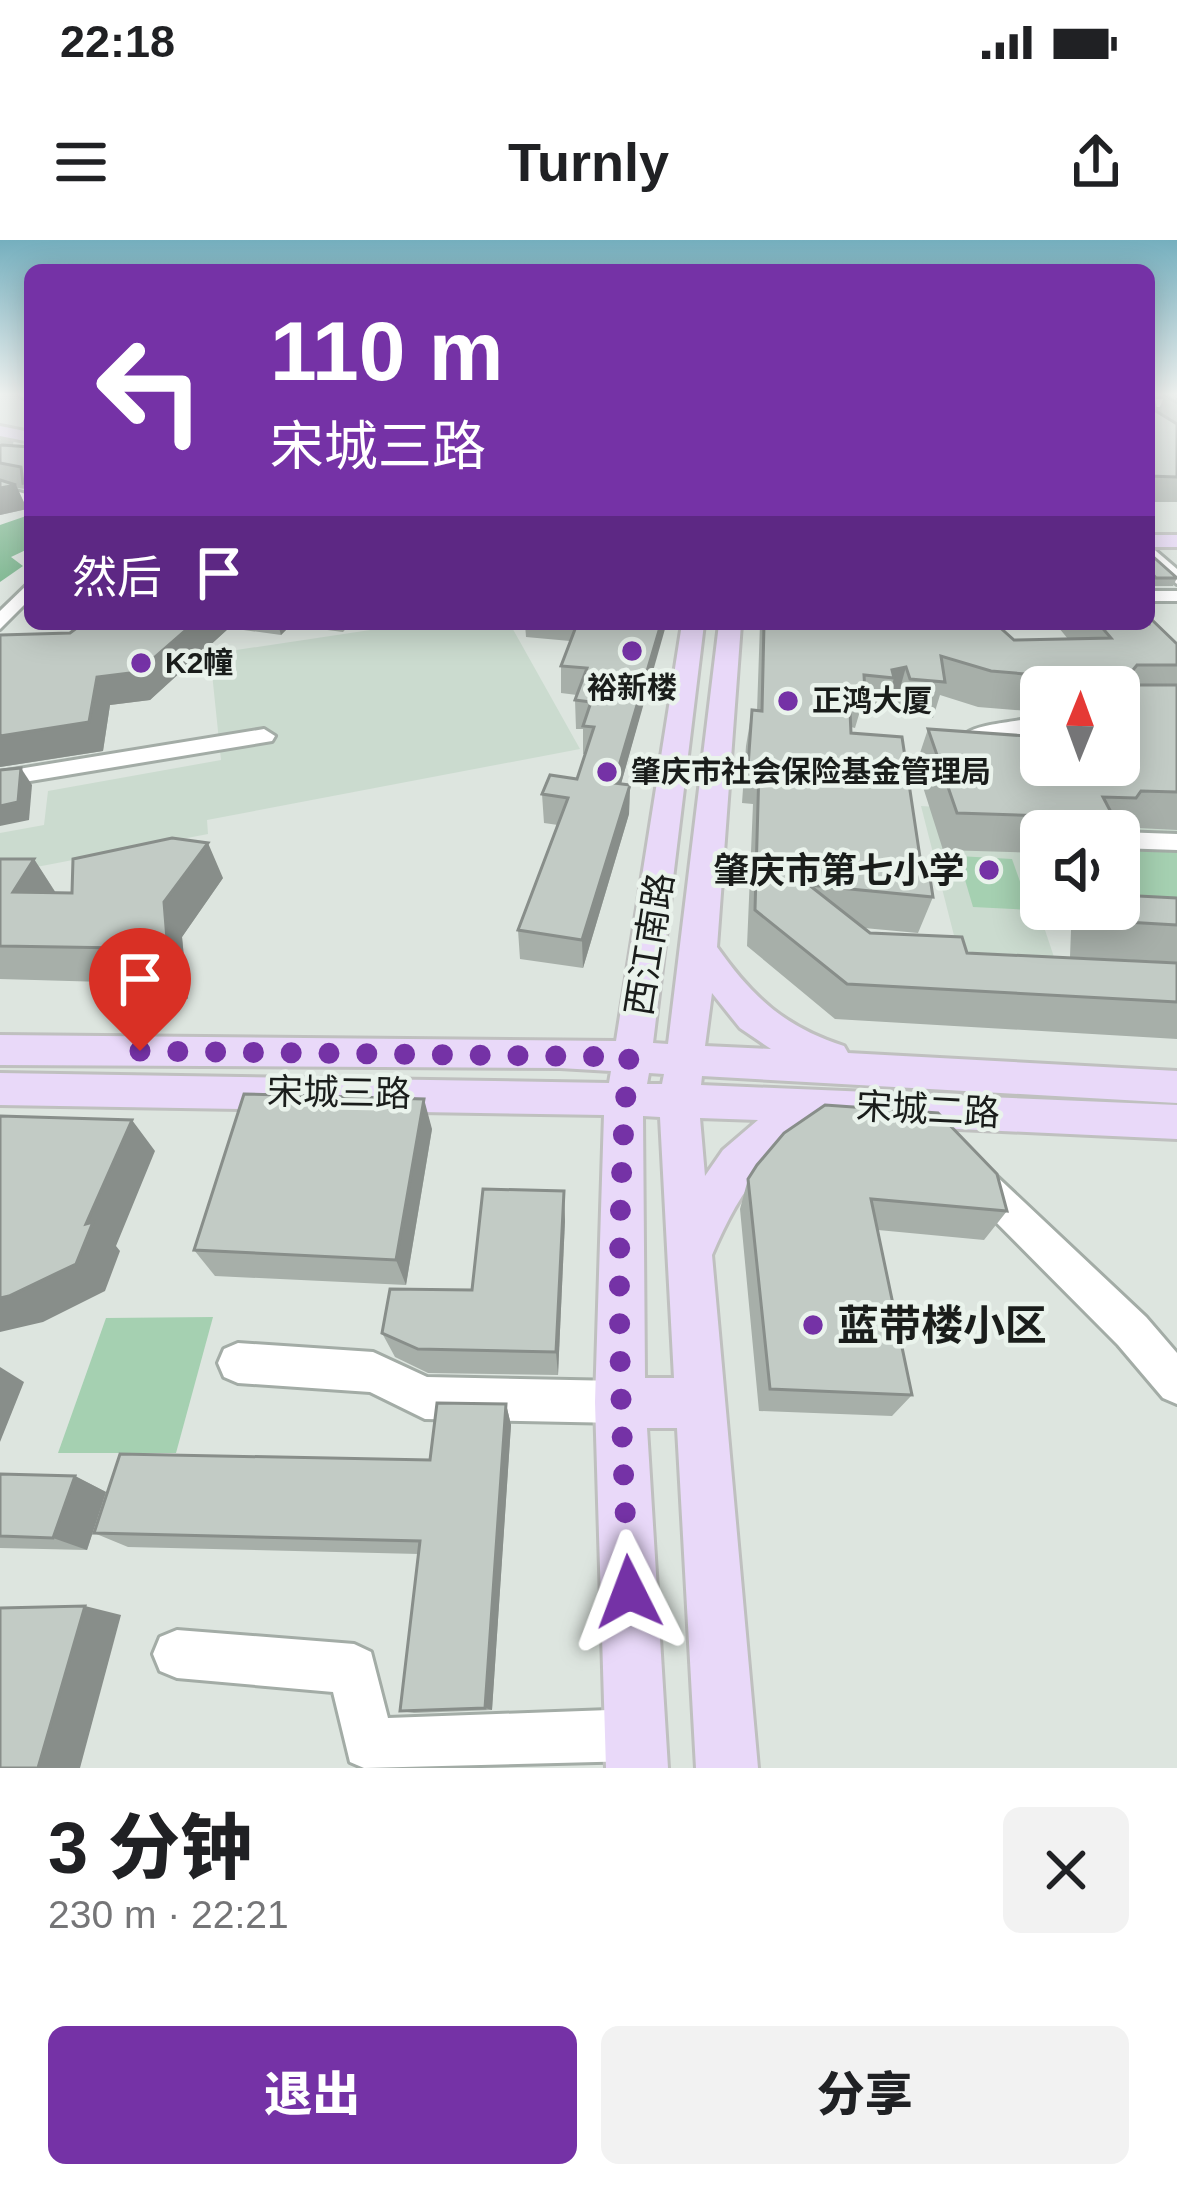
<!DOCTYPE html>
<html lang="zh">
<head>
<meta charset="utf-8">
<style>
  body { margin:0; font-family:Helvetica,"Noto Sans SC",sans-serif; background:#f2f2f2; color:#202124; height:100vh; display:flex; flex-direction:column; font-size:45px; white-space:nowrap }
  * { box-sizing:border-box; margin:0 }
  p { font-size:39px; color:#757577 }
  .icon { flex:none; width:66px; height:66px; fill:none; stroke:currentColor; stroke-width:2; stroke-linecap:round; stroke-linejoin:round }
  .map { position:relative; height:1528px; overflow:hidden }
  .drawer { display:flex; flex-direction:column; background:#fff; flex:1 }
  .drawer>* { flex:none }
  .banner { position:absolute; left:24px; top:24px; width:1131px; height:366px; border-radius:18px; box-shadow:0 6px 30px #0003; background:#7532a6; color:#fff; overflow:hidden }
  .needle { width:78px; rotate:1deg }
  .tools { position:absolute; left:1020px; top:426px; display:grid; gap:24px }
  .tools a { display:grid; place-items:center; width:120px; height:120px; border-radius:18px; background:#fff; box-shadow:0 6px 30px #0003; font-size:60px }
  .pin { position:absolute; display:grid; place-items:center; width:102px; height:102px; color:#fff; margin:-123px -51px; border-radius:50% 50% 50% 0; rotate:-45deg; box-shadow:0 0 12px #0007 }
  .pin .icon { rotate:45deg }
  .me { position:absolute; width:132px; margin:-66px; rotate:357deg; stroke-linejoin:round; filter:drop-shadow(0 0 9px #0008) }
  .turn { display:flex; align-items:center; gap:42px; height:252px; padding:0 48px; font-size:54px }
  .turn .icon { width:156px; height:156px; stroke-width:2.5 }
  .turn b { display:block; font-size:84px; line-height:102px }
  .then { display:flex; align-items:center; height:114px; padding:0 48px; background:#0003; gap:24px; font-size:45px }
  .round { display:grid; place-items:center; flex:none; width:126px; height:126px; border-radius:18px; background:#f2f2f2 }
  .overview { display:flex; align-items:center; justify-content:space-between; height:204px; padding:0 48px }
  h1 { font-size:72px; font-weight:800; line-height:90px }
  .primary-button { display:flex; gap:24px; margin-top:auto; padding:24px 48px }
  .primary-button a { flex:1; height:138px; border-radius:18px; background:#7532a6; color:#fff; font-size:48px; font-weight:800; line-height:138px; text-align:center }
  .primary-button a+a { background:#f2f2f2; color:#202124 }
  .status { display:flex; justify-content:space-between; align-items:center; height:84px; padding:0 60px; background:#fff; direction:ltr }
  .status svg { height:33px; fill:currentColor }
  header { display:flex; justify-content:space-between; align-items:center; height:156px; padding:0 48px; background:#fff; font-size:54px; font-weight:800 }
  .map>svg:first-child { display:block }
  .built { fill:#cbdbcf; fill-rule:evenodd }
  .green { fill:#a5d0b1 }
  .forest { fill:#77b58b }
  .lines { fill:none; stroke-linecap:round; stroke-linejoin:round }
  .major-tunnel { stroke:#b6bdb8; stroke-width:16; stroke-dasharray:16 9; stroke-linecap:butt }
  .minor-casing { stroke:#a3aca6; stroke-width:6 }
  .major-casing { stroke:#bfc0bf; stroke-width:6 }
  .minor { fill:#fff; fill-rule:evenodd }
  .major { fill:#e9d9f9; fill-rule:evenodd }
  .wall { fill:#a7afa9; fill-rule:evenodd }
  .shaded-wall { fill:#888e8a }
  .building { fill:#c2cbc5; stroke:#888e8a; stroke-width:3 }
  .route { stroke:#7532a6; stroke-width:21; stroke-dasharray:0 37.8 }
  .poi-dot { fill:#7532a6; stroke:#eaf3ec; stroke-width:4.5 }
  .labels { text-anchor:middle; stroke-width:9; stroke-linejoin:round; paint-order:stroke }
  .far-poi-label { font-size:30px; font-weight:bold; fill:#1a1d1b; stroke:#eaf3ec; text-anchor:start }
  .poi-label { font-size:36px; font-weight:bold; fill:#1a1d1b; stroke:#eaf3ec; text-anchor:end }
  .street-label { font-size:36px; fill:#1a1d1b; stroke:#eaf3ec }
  .near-poi-label { font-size:42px; font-weight:bold; fill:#1a1d1b; stroke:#eaf3ec; text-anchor:start }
</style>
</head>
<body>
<div class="status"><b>22:18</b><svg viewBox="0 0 49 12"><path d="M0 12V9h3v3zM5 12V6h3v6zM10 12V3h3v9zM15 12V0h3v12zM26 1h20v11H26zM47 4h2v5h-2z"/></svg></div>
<header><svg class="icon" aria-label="menu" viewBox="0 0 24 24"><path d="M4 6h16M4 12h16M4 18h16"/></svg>Turnly<svg class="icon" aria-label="share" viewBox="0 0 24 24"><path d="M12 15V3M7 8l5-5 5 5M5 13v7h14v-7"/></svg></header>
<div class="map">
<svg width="1177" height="1528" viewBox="0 0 1177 1528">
  <rect width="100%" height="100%" fill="#dde5df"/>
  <!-- built -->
  <g class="built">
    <path d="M410,384H510L580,509L207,580L208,594L0,634V593L44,585L48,551L221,520L210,414Z"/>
    <path d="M1177,557V683L1040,675L1058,729L961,723L921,566L1041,573ZM1041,591H1119V669H1041Z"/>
  </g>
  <!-- green -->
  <g class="green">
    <path d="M1119,607L1177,610V675L1119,657Z"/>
    <path d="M958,616L1012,619L1030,670L973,667Z"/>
    <path d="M213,1077L176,1213H58L106,1078Z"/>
  </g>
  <!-- forest -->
  <path class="forest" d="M29,275L30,308L11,317L23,326L0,342V285Z"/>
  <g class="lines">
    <!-- major-tunnel -->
    <path class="major-tunnel" d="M0,201L13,204"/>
    <!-- minor casing -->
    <g class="minor-casing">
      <g id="minor">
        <path d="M17,153H30V162Z"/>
        <rect x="1149" y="159" width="28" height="8"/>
        <path d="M0,247L30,255V265L0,257Z"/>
        <path d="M1149,305L1177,329V344L1149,320Z"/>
        <path d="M30,342V359L0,389V371Z"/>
        <rect x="1149" y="351" width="28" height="10"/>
        <path d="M1041,476V491C1019,499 986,506 967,493C981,483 1020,482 1041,476Z"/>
        <path d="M264,489L275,496L272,501L0,546V532Z"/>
        <path d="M1119,592L1177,594V610L1119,608Z"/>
        <path d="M980,927L992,932L1146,1077L1177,1113V1164L1163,1158L1118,1105L968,954L962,943L968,932Z"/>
        <path d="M238,1103L373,1112L427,1137L620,1141L635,1147L641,1162L635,1177L620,1183L425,1179L370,1152L238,1143L224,1137L218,1123L224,1109Z"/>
        <path d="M177,1390L354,1404L371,1412L388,1478L636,1469L654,1477L662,1495L654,1513L636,1521L364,1528L350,1522L333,1452L177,1438L160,1431L153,1414L160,1397Z"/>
      </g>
    </g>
    <!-- major casing -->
    <g class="major-casing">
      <g id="major">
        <path d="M0,186L30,192V202L0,196Z"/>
        <rect x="1149" y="295" width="28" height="12"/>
        <path d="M682,384H704L653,803L668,804L719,384H741L717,707C753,758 785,787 844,806L848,813L1177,831V863L702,836L701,845L1177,865V899L830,883C765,911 739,952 712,1015L758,1528H696L677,1188H647L668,1528H606L595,1162L604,875L0,865V833L609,843L611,831L560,828L0,825V795L616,801ZM712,753L740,788L771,809L705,806ZM649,833L664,834L662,844H647ZM643,876L660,877L674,1138H645ZM700,878L758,880L723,910L705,936Z"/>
      </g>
    </g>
    <!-- minor -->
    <use href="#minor" class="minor"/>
    <!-- major -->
    <use href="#major" class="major"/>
  </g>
  <!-- wall -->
  <g class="wall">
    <path d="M1177,153V262H1149V162L1158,171L1165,155Z"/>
    <path d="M0,206L30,207V259L26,249L17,248L27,269L0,275Z"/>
    <path d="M1149,313L1177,338L1173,346H1152L1149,343Z"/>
    <path d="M82,384H292L281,395L229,388L150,460L110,465L103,511L0,527L70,393Z"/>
    <path d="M296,384H350L343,392L296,386Z"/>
    <path d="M525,384H665L621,544L630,545L629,574L583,728L520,719L518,690L558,585L544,583L542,554L577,539L585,514H583V489H576L575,460L577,455L561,453V426L570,401L526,397Z"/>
    <path d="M760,384H1149L1177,404V590L1119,587L1117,591H1041V613L943,610L916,525L928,489L1036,496L1041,487V525H1119V447H1041V472L978,467L940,455L933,478L900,475L896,463L886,465L883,473L860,471L855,488L851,487V493L921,624L933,657L918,693L864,688L870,693L967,713L1177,723V799L835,779L747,706L753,564L742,563L746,506L752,470L757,471ZM1001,388H1059L1068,399L1014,400Z"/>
    <path d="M0,619H34L56,653H72L223,638L182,697L188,759L147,757L139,743L0,739Z"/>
    <path d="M1177,658V722L1070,717L1071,690L1084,669H1119Z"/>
    <path d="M432,889L406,1045L215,1036L194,1010Z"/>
    <path d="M748,939L1007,971L984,1000L878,990L912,1155L892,1176L759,1171L740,969Z"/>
    <path d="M565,980L558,1135L428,1133L395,1117L382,1093L472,1050Z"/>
    <path d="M506,1164L511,1185L492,1470L414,1473L400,1471L419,1314L128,1307L94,1293L430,1220Z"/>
    <path d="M0,1234L75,1236L106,1252L87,1310L0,1308Z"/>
  </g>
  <!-- shaded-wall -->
  <g class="shaded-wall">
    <path d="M30,241V259L23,243Z"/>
    <path d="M16,245L27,269L0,275V248Z"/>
    <path d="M193,384H227L229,388L150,460L110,465L103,511L0,527V496L97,437Z"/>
    <path d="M278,384H292L281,395Z"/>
    <path d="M661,384H665V389L613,572L614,543Z"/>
    <path d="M906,427L896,463L886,465L894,438L892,430Z"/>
    <path d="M21,528L32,545L29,580L0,586V566Z"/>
    <path d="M630,545L629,574L583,728L582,700Z"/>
    <path d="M208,603L223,638L182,697L188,759L169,725L164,662Z"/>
    <path d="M34,619L57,655L13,652Z"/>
    <path d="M424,859L432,889L406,1045L396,1020Z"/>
    <path d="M132,880L155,911L116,1006L120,1011L105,1051L43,1082L0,1092V1058L86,984Z"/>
    <path d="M564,951L565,980L558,1135L556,1112Z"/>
    <path d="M0,1127L24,1142L0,1202Z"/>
    <path d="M506,1164L511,1185L492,1470L485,1468Z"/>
    <path d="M75,1236L106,1252L87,1310L53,1298Z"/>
    <path d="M85,1366L121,1375L80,1528H38Z"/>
  </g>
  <!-- building -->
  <g class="building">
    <path d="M1170,153H1177V163L1165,155Z"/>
    <path d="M1154,160L1156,171L1177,184V237L1149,236V162Z"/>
    <path d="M2,205L30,207V241L23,243L21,227L0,223V206Z"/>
    <path d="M0,240L16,245L0,248Z"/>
    <path d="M1149,313L1177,338H1156L1149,330Z"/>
    <path d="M1149,377L1177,404V425H1137L1133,430L1134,445H1177V552L1141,551L1136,558L1103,557L1114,578L957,573L928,489L1041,497V525H1119V447H1061L1060,437L991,431L941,416L945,442L910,439L906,427L892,430L894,438L864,435L865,452L849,451L851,493L902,497L921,624L928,625L933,657L809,645L870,693L962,697L967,713L1177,723V762L847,744L755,670L759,528L748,527L752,470L762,471L764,384H996L1014,400L1111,398L1099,384H1149Z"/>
    <path d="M82,384H193L138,432L97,437L89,482L0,496V395L70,393Z"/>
    <path d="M577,384H661L614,543L630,545L582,700L518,690L568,558L542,554L550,535L577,539L594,487L583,486L591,462L575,460L587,428L561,426Z"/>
    <path d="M21,528L18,562L0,566V530Z"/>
    <path d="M172,598L208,603L164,662L169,725L127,722L122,708L0,706V619H34L13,652L72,653L73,619Z"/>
    <path d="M1119,655L1177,658V685L1092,680L1093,669H1119Z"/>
    <path d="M244,854L424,859L396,1020L194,1010Z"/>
    <path d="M825,865L938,873L997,934L1007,971L871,959L912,1155L770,1149L748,939L757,925L784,893Z"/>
    <path d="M0,876L132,880L86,984L93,982L76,1024L9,1056L0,1058Z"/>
    <path d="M483,949L564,951L556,1112L418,1109L382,1093L390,1049L472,1050Z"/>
    <path d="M437,1163L506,1164L485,1468L400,1471L420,1301L94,1293L120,1214L430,1220Z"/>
    <path d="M0,1234L75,1236L53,1298L0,1296Z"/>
    <path d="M85,1366L38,1528H0V1368Z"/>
  </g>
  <!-- sky -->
  <linearGradient id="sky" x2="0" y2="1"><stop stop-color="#75afbe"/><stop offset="0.42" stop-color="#f0f3f1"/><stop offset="1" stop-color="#f0f3f1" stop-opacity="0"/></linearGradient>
  <rect width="1177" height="367" fill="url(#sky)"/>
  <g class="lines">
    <!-- route -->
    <path class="route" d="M140,811L629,817C613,995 620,1174 629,1352"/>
  </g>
  <!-- markers -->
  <g class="poi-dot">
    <circle cx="632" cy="411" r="12"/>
    <circle cx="141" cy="423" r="12"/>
    <circle cx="788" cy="461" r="12"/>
    <circle cx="607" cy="532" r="12"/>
    <circle cx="989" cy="630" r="12"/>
    <circle cx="813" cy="1085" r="12"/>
  </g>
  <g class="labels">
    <!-- far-poi labels -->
    <g class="far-poi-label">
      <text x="165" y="433">K2幢</text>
      <text x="632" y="458" text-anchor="middle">裕新楼</text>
      <text x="812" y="471">正鸿大厦</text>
      <text x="631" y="542">肇庆市社会保险基金管理局</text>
    </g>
    <!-- poi labels -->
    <g class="poi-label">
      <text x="965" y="643">肇庆市第七小学</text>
    </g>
    <!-- street labels -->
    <g class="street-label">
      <text transform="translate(649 704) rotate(-81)" y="13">西江南路</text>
      <text transform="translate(339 852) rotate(1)" y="13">宋城三路</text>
      <text transform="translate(928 869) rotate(3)" y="13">宋城二路</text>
    </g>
    <!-- near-poi labels -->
    <g class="near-poi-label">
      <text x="837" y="1100">蓝带楼小区</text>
    </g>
  </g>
</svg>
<div class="tools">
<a><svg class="needle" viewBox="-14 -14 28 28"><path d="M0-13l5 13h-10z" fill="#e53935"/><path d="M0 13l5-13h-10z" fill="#757577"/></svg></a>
<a><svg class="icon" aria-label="sound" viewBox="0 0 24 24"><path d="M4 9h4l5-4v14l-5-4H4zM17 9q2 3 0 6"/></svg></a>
</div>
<div class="pin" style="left:140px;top:811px;background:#d93025"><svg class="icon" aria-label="arrive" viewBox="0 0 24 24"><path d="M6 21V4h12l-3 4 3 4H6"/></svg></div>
<svg class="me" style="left:629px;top:1352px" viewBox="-20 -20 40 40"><path d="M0-17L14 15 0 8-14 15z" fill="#7532a6" stroke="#fff" stroke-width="4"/></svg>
<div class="banner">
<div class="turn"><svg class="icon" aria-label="left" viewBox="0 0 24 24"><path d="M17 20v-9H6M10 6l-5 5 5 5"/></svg><div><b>110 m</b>宋城三路</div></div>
<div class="then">然后<svg class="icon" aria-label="arrive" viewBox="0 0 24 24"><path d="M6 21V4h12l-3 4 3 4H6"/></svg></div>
</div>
</div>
<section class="drawer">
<div class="overview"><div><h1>3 分钟</h1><p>230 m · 22:21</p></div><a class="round"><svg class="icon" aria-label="close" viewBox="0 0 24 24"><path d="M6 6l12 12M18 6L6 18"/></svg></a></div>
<div class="primary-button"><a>退出</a><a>分享</a></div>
</section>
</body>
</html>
